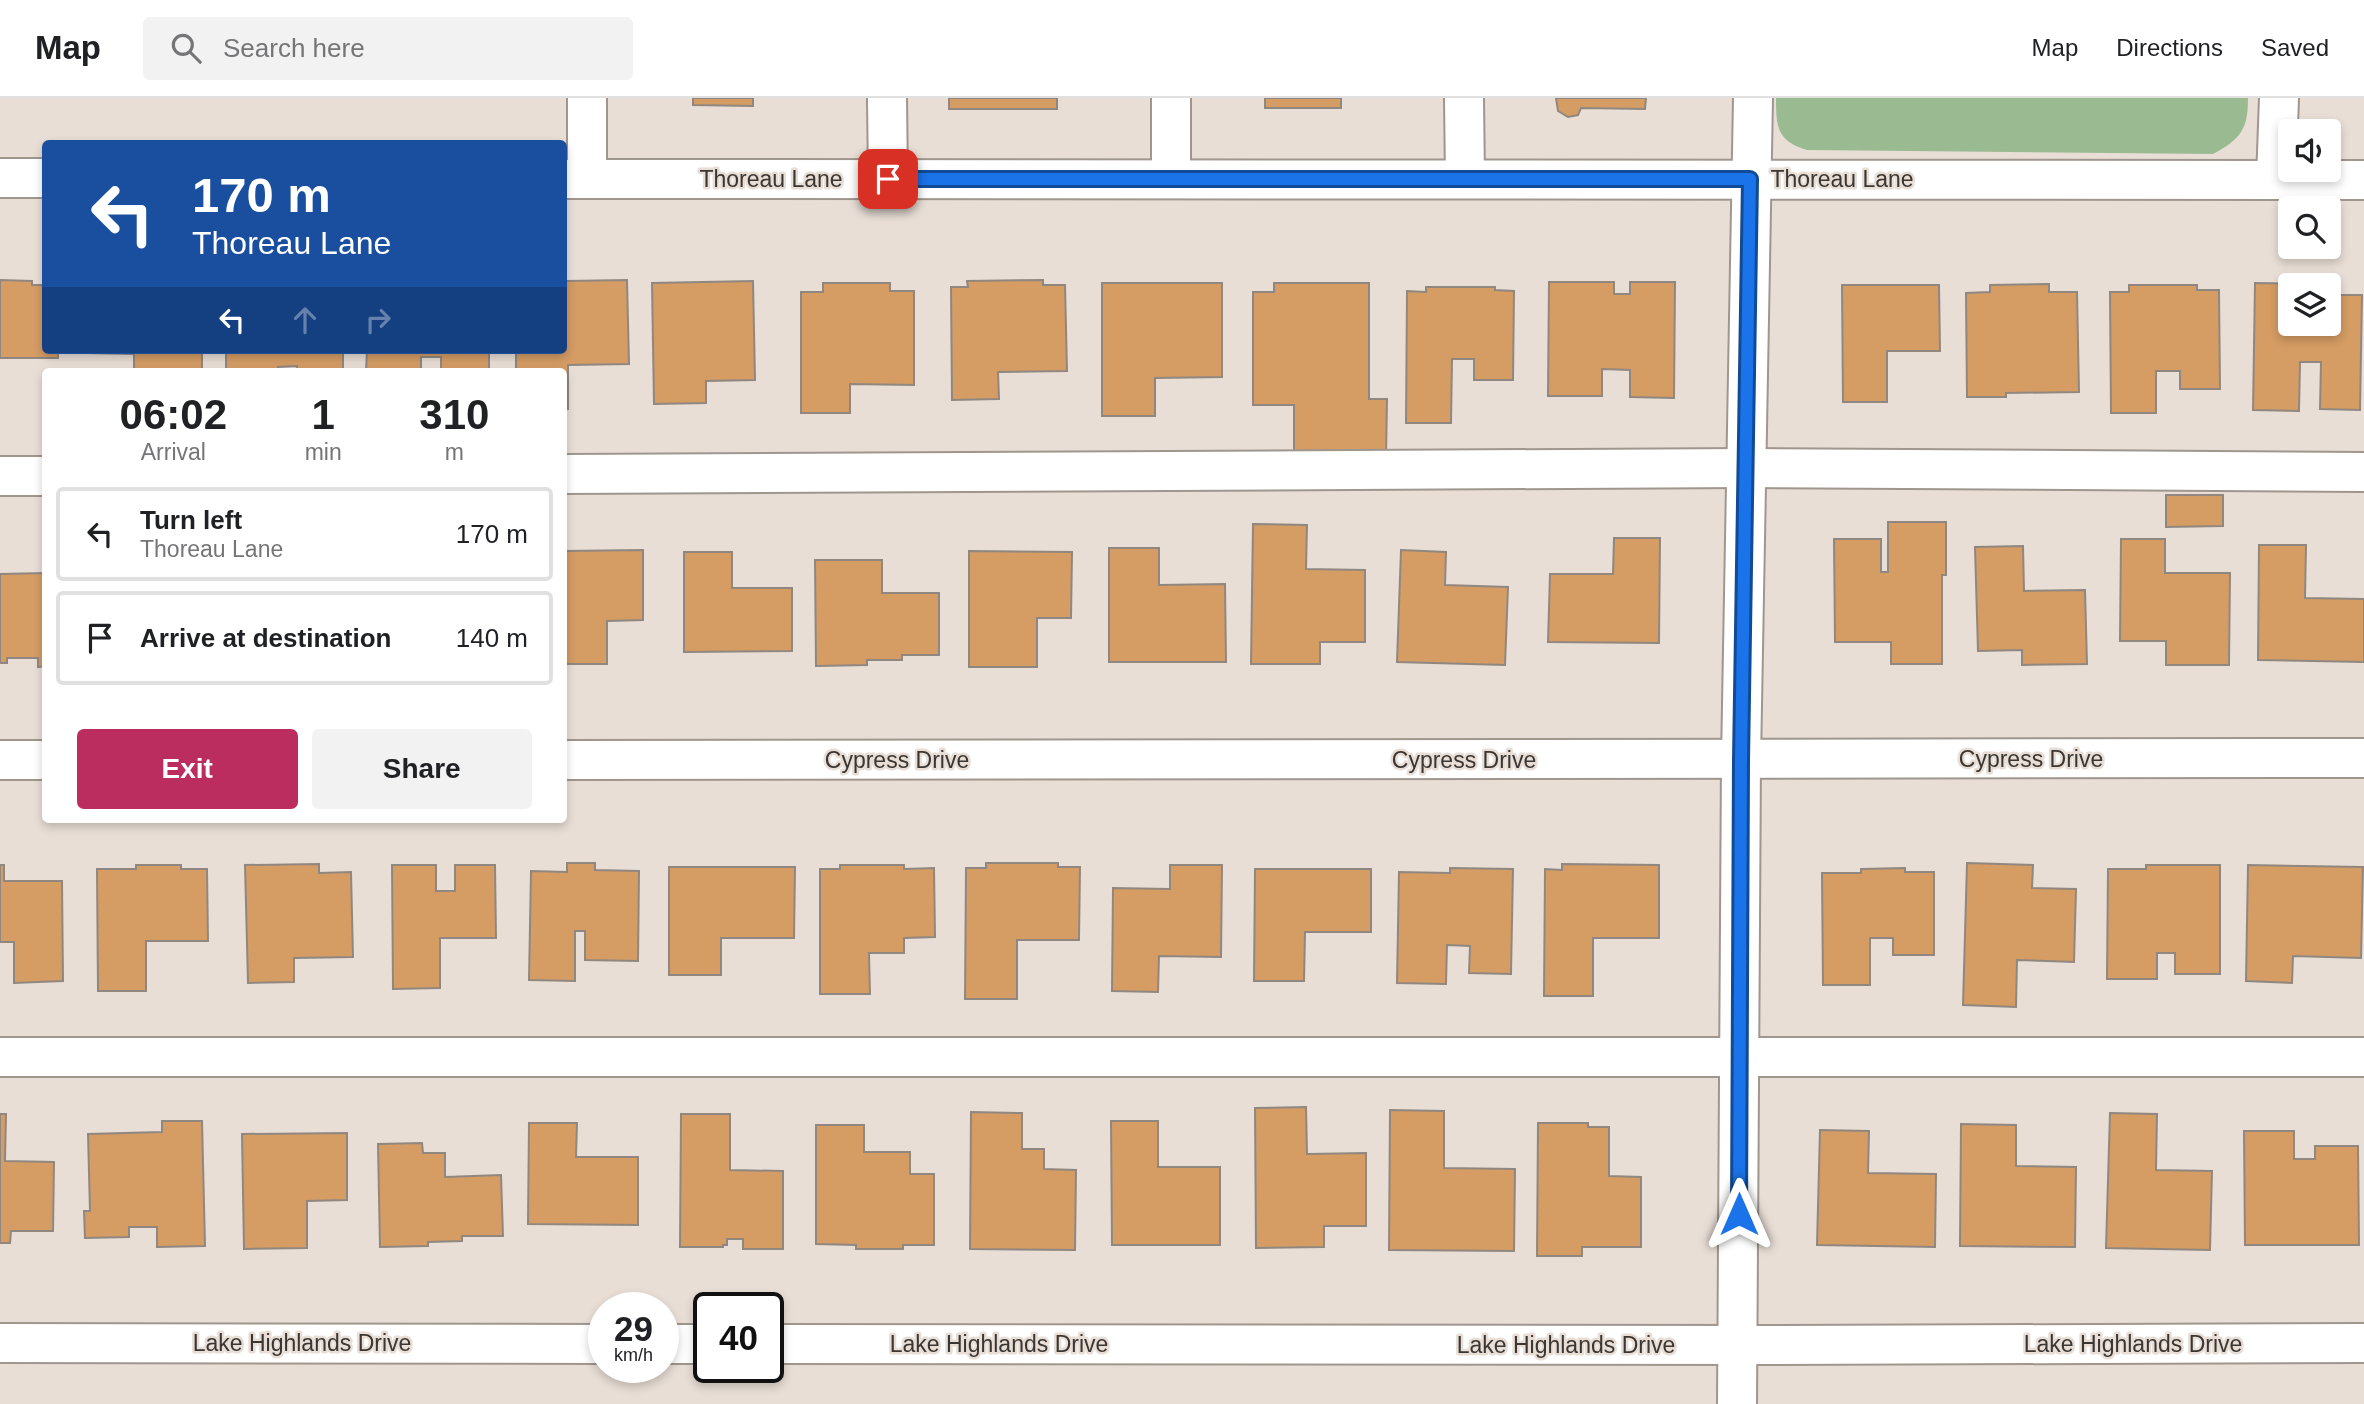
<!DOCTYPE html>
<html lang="en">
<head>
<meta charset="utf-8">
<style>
  body { margin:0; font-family:Arial,sans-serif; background:#f2f2f2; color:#202124; height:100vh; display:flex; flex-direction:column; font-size:26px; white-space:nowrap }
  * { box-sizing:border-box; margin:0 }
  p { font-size:23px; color:#757577 }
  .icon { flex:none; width:38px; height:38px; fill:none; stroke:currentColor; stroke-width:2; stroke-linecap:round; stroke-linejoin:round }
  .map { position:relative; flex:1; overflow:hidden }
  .panel { position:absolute; left:42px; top:270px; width:525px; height:455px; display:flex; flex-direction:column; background:#fff; border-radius:7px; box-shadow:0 4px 10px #0003 }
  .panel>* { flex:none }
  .banner { position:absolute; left:42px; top:42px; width:525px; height:214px; border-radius:7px; box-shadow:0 4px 10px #0003; background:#1a4fa0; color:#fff; overflow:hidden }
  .buttons { position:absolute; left:2278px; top:21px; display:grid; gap:14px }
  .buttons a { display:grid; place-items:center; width:63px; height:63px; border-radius:7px; background:#fff; box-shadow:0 4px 10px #0003; font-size:35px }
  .speed { position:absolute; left:588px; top:1194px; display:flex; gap:14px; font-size:35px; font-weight:700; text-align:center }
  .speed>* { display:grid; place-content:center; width:91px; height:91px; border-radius:50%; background:#fff; box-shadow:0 4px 10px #0003; line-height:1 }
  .speed small { font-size:18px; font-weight:400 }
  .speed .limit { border:4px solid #111; border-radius:10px; background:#fff; color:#111 }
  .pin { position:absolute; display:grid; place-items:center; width:60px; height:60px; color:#fff; margin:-30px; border-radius:14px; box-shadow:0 4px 10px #0006 }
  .me { position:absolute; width:77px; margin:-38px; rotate:0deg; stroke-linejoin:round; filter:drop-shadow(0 0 5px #0008) }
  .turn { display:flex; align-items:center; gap:24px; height:147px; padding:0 35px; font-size:32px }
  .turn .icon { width:91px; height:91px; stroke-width:2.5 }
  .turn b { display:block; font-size:49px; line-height:60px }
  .lanes { display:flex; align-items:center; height:66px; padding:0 35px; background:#0003; justify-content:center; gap:35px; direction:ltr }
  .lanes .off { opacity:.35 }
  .eta { display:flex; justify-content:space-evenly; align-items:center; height:119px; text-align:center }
  .eta b { font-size:42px; font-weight:600; line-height:49px }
  .cta { display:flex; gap:14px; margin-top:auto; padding:14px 35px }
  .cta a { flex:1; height:80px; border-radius:7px; background:#bb2d5f; color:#fff; font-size:28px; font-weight:600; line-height:80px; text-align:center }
  .cta a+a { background:#f2f2f2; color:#202124 }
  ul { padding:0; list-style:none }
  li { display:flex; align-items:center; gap:21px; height:94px; margin:0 14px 10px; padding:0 21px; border:4px solid #e0e0e0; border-radius:7px }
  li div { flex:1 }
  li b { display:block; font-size:26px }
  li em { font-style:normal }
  header { display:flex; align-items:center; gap:42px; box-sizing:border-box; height:98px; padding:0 35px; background:#fff; border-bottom:2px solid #e0e0e0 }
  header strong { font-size:33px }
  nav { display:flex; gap:38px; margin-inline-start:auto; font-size:24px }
  .search { width:490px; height:63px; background:#f2f2f2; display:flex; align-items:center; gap:18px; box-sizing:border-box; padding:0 24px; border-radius:7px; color:#757577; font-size:26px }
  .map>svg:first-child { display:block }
  .green { fill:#9abb92 }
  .building { fill:#d59c64; stroke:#908880; stroke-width:2 }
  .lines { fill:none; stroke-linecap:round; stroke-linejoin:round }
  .minor-casing { stroke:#9f968e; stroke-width:42 }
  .minor { stroke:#fff; stroke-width:38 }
  .route-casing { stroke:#114b97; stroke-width:18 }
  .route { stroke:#1a73e8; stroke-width:12 }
  .labels { text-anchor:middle; stroke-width:5; stroke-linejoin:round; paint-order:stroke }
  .street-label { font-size:23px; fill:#3a3633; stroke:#e8ded6 }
</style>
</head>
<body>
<header>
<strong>Map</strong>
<div class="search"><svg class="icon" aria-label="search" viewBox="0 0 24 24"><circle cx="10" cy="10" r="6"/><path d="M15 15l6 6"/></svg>Search here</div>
<nav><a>Map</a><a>Directions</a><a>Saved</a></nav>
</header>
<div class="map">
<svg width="2364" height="1306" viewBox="0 0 2364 1306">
  <rect width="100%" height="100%" fill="#e8ded6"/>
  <!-- green -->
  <path class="green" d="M1776,0H2248C2248,31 2241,41 2213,56L1807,52C1777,43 1776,29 1776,0Z"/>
  <!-- building -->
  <g class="building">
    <path d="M693,0H753V8L693,7Z"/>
    <rect x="949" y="0" width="108" height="11"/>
    <rect x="1265" y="0" width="76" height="10"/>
    <path d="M1556,0H1646L1645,11L1581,10L1578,17L1568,19L1558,13Z"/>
    <path d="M0,182L32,183V187H46V252H58V260H0Z"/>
    <path d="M627,182L629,266L568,267V311H564V273H516V252H564V186H566V183Z"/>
    <path d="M1043,182V187H1065L1067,273L998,274L999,301L952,302L951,189H968L967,183Z"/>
    <path d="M753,183L755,282L706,283V305L654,306L652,185Z"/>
    <path d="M1549,184H1614V196H1630V184H1675L1674,300L1630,299V272L1602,271V298H1548Z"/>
    <path d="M823,185H890V193H914V287L850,286V315H801V194H823Z"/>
    <path d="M1102,185H1222V279L1155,280V318H1102Z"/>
    <path d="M1274,185H1369V301H1387L1386,361L1294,360V307H1253V194H1274Z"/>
    <path d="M2255,185L2317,186L2291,187V226H2329V197H2362L2360,312L2320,311L2321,264H2300L2299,313L2253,312Z"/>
    <path d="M2049,186V194H2077L2079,294L2006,295V299H1967L1966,195L1990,194V187Z"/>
    <path d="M1842,187H1939L1940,253H1887V304H1843Z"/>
    <path d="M2129,187H2197V192H2219L2220,291H2180V273H2156V315H2111L2110,194H2129Z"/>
    <path d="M1426,189H1495V192L1514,193L1513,282H1474V261H1452L1451,325H1406L1407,193L1426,194Z"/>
    <path d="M87,252H202V273H134V256L87,255Z"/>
    <path d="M226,252H343V273H297V268L278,269V273H226Z"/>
    <path d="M367,252H489V273H441V259H421V273H366Z"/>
    <path d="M2166,397H2223V428L2166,429Z"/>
    <path d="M1888,424H1946V477H1942V566H1891V544H1835L1834,441H1881V474H1888Z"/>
    <path d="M1253,426L1307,427L1306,471L1365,472V544H1320V566H1251Z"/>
    <path d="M1614,440H1660L1659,545L1548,544L1550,476H1613Z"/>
    <path d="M2121,441H2165V475H2230L2229,567H2166V543H2120Z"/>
    <path d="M2259,447H2306L2305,500L2364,501V564L2258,562Z"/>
    <path d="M2023,448L2024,493L2085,492L2087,566L2022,567V552L1978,553L1975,449Z"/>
    <path d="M1109,450H1159V487L1225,486L1226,564H1109Z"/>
    <path d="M643,452V522L607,523V566H564V453Z"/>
    <path d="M1401,452L1446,454L1445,487L1508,489L1505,567L1397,564Z"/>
    <path d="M969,453L1072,454L1071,520H1037V569H969Z"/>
    <path d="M684,454H732V490H792V553L684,554Z"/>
    <path d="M815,462H882V495H939V557H902V562H867V567L816,568Z"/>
    <path d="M46,475V568L38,569V560H7V565H0V476Z"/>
    <path d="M567,765H595V772L639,773L638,863L585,862V833H575V883L529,882L531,773L567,774Z"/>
    <path d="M986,765H1058V769H1080L1079,842H1017V901H965L966,770H986Z"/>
    <path d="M1967,765L2033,767L2032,790L2076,791L2074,864L2017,862L2016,909L1963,907Z"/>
    <path d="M319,766V775L351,774L353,859L294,860V884L248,885L245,767Z"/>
    <path d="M1562,766L1659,767V840H1593V898H1544L1545,771L1562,772Z"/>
    <path d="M0,767H4V783H62L63,883L14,885V844H0Z"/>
    <path d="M136,767H181V771H207L208,843H146V893H98L97,771H136Z"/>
    <path d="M392,767H436V793H455V767H495L496,840H440V890L393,891Z"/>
    <path d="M840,767H904V771L934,770L935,839L904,840V855H869L870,896H820V771H840Z"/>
    <path d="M1170,767H1222L1221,859L1159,858L1158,894L1112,893L1113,790L1170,791Z"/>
    <path d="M2146,767H2220V876H2175V855H2157V881H2107L2108,771H2146Z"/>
    <path d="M2248,767L2363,769L2361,860L2293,858L2292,885L2246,883Z"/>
    <path d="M669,769H795L794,840H721V877H669Z"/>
    <path d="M1450,770L1513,771L1511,876L1469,875L1470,848L1447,847L1446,886L1397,885L1399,774L1450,775Z"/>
    <path d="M1905,770V774H1934V857H1893V840H1870V887H1823L1822,775H1861V771Z"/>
    <path d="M1255,771H1371V834H1305L1304,883H1254Z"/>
    <path d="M1306,1009L1307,1056L1366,1055V1128H1324V1149L1256,1150L1255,1010Z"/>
    <path d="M1390,1012L1444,1013V1070L1515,1071L1514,1153L1389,1152Z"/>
    <path d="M971,1014L1022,1015V1051H1044V1071L1076,1072L1075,1152L970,1151Z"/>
    <path d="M2110,1015L2157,1016L2156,1072L2212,1073L2210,1152L2106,1150Z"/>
    <path d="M0,1016H6L5,1063L54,1064L53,1133H11L10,1145H0Z"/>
    <path d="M681,1016H730V1072L783,1073V1151H743V1141H727V1147H723V1149H680Z"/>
    <path d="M162,1023H202L205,1148L157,1149V1129H129V1139L85,1140L84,1113H90L88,1036L162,1034Z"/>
    <path d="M1111,1023H1158V1069H1220V1147H1112Z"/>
    <path d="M529,1025H577L576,1059H638V1127L528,1126Z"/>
    <path d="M1538,1025H1588V1029H1609V1078L1641,1079V1149H1582V1158H1537Z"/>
    <path d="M1961,1026L2016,1027V1068L2076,1069L2075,1149L1960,1148Z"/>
    <path d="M816,1027H864V1054H910V1076H934V1147H903V1151H856V1147L816,1146Z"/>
    <path d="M1820,1032L1869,1033L1868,1075L1936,1076L1935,1149L1817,1147Z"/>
    <path d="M2244,1033H2294V1061H2315V1048H2358L2359,1147H2245Z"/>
    <path d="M347,1035V1102L307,1103V1150L244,1151L242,1036Z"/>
    <path d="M422,1045L423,1055H445V1079L501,1077L503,1138H462V1143L428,1144V1148L380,1149L378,1046Z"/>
  </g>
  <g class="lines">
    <!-- minor casing -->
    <g class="minor-casing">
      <g id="minor">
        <path d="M587,0V81"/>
        <path d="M887,0L888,81"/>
        <path d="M1171,0V81"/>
        <path d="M1464,0L1465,81"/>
        <path d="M0,80H46"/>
        <path d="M564,81L2364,82"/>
        <path d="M2276,82L2279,0"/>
        <path d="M564,376L1747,370L2364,374"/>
        <path d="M0,378H46"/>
        <path d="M0,662H46"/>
        <path d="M564,662L2364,660"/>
        <path d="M0,959H2364"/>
        <path d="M0,1245L604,1246"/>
        <path d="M663,1246H709"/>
        <path d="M768,1246L1776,1247L2364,1245"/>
        <path d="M1737,1306L1741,662L1753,0"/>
      </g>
    </g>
    <!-- minor -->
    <use href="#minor" class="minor"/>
  </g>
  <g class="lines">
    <!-- route casing -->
    <g class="route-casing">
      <path id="route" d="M888,81H1750L1741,662L1739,1116"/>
    </g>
    <!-- route -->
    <use href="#route" class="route"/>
  </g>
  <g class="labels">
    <!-- street labels -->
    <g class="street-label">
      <text x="771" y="89">Thoreau Lane</text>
      <text x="1842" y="89">Thoreau Lane</text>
      <text x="2031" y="669">Cypress Drive</text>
      <text x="897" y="670">Cypress Drive</text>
      <text x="1464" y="670">Cypress Drive</text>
      <text x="302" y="1253">Lake Highlands Drive</text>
      <text x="999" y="1254">Lake Highlands Drive</text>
      <text x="2133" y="1254">Lake Highlands Drive</text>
      <text x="1566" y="1255">Lake Highlands Drive</text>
    </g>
  </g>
</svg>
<div class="buttons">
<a><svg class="icon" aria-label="sound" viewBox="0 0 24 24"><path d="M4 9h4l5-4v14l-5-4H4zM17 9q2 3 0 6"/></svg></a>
<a><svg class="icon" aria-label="search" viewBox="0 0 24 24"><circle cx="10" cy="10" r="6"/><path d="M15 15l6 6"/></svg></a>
<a><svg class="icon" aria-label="layers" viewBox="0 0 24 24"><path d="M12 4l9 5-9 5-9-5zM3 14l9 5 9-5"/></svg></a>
</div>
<div class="speed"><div>29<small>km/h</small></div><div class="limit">40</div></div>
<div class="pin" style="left:888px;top:81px;background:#d93025"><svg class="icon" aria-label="arrive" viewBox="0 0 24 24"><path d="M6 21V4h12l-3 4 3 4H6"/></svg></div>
<svg class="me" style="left:1739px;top:1116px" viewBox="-20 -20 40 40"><path d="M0-17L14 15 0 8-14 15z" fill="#1a73e8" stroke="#fff" stroke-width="4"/></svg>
<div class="banner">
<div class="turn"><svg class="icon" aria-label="left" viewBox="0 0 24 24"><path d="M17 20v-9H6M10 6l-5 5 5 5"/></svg><div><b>170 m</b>Thoreau Lane</div></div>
<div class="lanes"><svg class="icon" aria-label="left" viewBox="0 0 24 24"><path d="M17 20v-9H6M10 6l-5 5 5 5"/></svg><svg class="icon off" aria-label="ahead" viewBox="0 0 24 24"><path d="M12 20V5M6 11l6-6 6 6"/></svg><svg class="icon off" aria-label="right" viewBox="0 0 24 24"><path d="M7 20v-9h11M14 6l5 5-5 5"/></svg></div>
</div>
<section class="panel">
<div class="eta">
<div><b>06:02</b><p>Arrival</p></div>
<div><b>1</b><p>min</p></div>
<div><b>310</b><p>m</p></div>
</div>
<ul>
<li><svg class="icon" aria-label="left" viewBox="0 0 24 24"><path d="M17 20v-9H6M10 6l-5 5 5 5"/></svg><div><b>Turn left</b><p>Thoreau Lane</p></div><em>170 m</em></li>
<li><svg class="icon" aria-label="arrive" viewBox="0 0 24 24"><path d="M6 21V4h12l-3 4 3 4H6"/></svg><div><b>Arrive at destination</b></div><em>140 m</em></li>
</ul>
<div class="cta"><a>Exit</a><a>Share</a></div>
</section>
</div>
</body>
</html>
